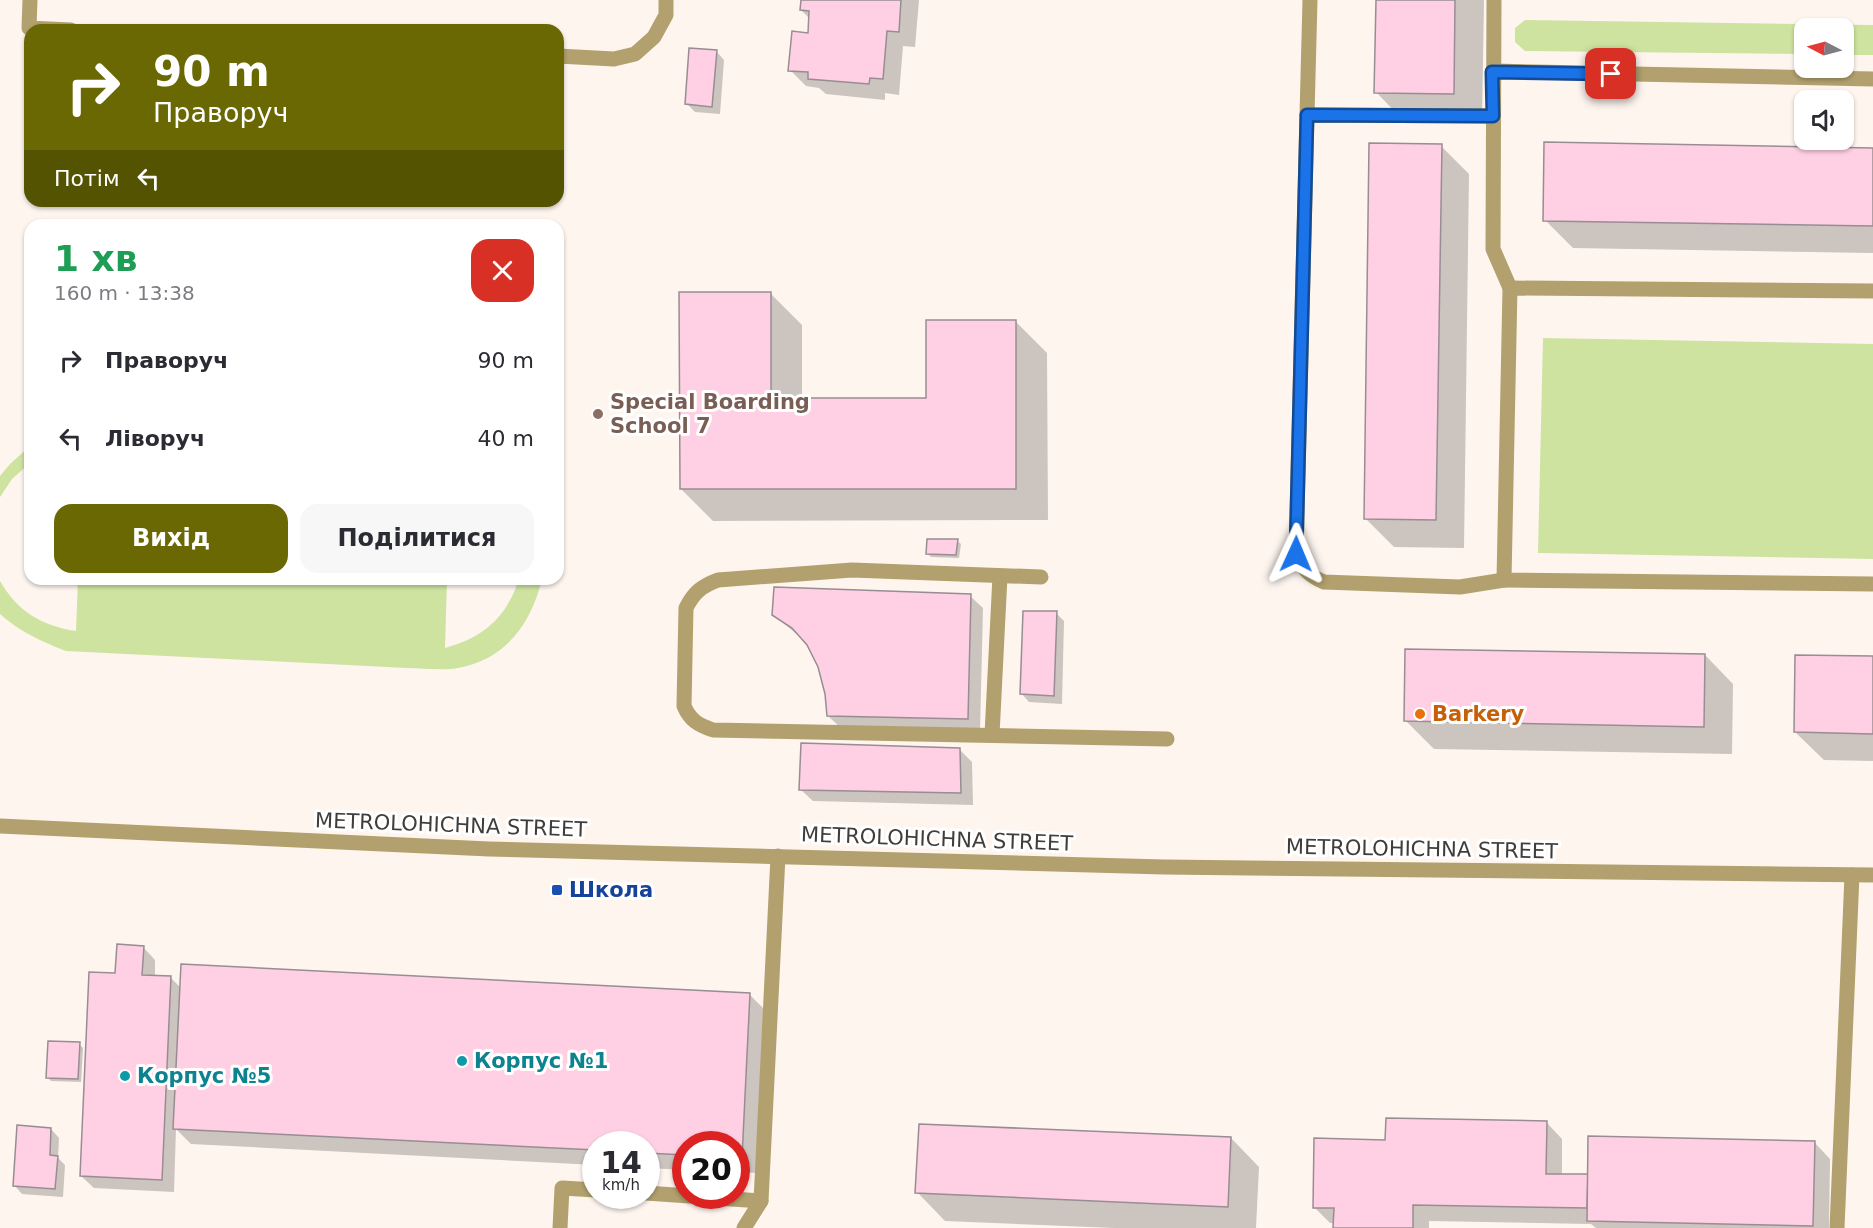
<!DOCTYPE html>
<html lang="uk">
<head>
<meta charset="utf-8">
<style>
  body { margin:0; font-family:"DejaVu Sans",sans-serif; background:#f7f7f7; color:#2b2b33; height:100vh; display:flex; flex-direction:column; font-size:22px; white-space:nowrap }
  * { box-sizing:border-box; margin:0 }
  p { font-size:20px; color:#7c7c81 }
  .icon { flex:none; width:33px; height:33px; fill:none; stroke:currentColor; stroke-width:2; stroke-linecap:round; stroke-linejoin:round }
  .map { position:relative; flex:1; overflow:hidden }
  .side { position:absolute; left:24px; top:219px; width:540px; height:366px; display:flex; flex-direction:column; background:#fff; border-radius:18px; box-shadow:0 2px 4px #0004 }
  .side>* { flex:none }
  .top-card { position:absolute; left:24px; top:24px; width:540px; height:183px; border-radius:18px; box-shadow:0 2px 4px #0004; background:#6a6802; color:#fff; overflow:hidden }
  .needle { width:39px; rotate:276deg }
  .buttons { position:absolute; left:1794px; top:18px; display:grid; gap:12px }
  .buttons a { display:grid; place-items:center; width:60px; height:60px; border-radius:12px; background:#fff; box-shadow:0 2px 4px #0004; font-size:30px }
  .speed { position:absolute; left:582px; top:1131px; display:flex; gap:12px; font-size:30px; font-weight:700; text-align:center }
  .speed>* { display:grid; place-content:center; width:78px; height:78px; border-radius:50%; background:#fff; box-shadow:0 2px 4px #0004; line-height:1 }
  .speed small { font-size:15px; font-weight:400 }
  .speed .limit { border:9px solid #d22; background:#fff; color:#111 }
  .pin { position:absolute; display:grid; place-items:center; width:51px; height:51px; color:#fff; margin:-26px; border-radius:12px; box-shadow:0 3px 9px #0006 }
  .me { position:absolute; width:66px; margin:-33px; rotate:1deg; stroke-linejoin:round; filter:drop-shadow(0 0 4px #0008) }
  .turn { display:flex; align-items:center; gap:21px; height:126px; padding:0 30px; font-size:27px }
  .turn .icon { width:78px; height:78px; stroke-width:2.5 }
  .turn b { display:block; font-size:42px; line-height:51px }
  .then { display:flex; align-items:center; height:57px; padding:0 30px; background:#0003; gap:12px; font-size:22px }
  .round { display:grid; place-items:center; flex:none; width:63px; height:63px; border-radius:18px; background:#f7f7f7 }
  .summary { display:flex; align-items:center; justify-content:space-between; height:102px; padding:0 30px }
  h1 { font-size:36px; font-weight:700; line-height:45px; color:#1e9e55 }
  .cta { display:flex; gap:12px; margin-top:auto; padding:12px 30px }
  .cta a { flex:1; height:69px; border-radius:18px; background:#6a6802; color:#fff; font-size:24px; font-weight:700; line-height:69px; text-align:center }
  .cta a+a { background:#f7f7f7; color:#2b2b33 }
  ul { padding:0; list-style:none }
  li { display:flex; align-items:center; gap:18px; height:78px; padding:0 30px }
  li div { flex:1 }
  li b { display:block; font-size:22px }
  li em { font-style:normal }
  .map>svg:first-child { display:block }
  .green { fill:#cee3a0 }
  .shadow { fill:#0003 }
  .building { fill:#ffd0e4; stroke:#988d92; stroke-width:1.5 }
  .lines { fill:none; stroke-linecap:round; stroke-linejoin:round }
  .minor { stroke:#b2a16e; stroke-width:15 }
  .route-casing { stroke:#114b97; stroke-width:15 }
  .route { stroke:#1a73e8; stroke-width:10 }
  .education-dot { fill:#8d6e63; stroke:#fff; stroke-width:2 }
  .food-dot { fill:#e8710a; stroke:#fff; stroke-width:2 }
  .transit-dot { fill:#1a4fb4; stroke:#fff; stroke-width:2 }
  .culture-dot { fill:#0f9aa8; stroke:#fff; stroke-width:2 }
  .labels { text-anchor:middle; stroke-width:6; stroke-linejoin:round; paint-order:stroke }
  .education-label { font-size:21px; font-weight:bold; fill:#785e54; stroke:#fff; text-anchor:start }
  .food-label { font-size:21px; font-weight:bold; fill:#c56008; stroke:#fff; text-anchor:start }
  .street-label { font-size:21px; fill:#403c39; stroke:#fff }
  .transit-label { font-size:21px; font-weight:bold; fill:#164399; stroke:#fff; text-anchor:start }
  .culture-label { font-size:21px; font-weight:bold; fill:#0d838f; stroke:#fff; text-anchor:start }
</style>
</head>
<body>
<div class="map">
<svg width="1873" height="1228" viewBox="0 0 1873 1228">
  <rect width="100%" height="100%" fill="#fef5ef"/>
  <!-- green -->
  <g class="green">
    <path d="M1525,20L1873,25V55H1844V28H1804V54L1525,51L1515,42V28Z"/>
    <path d="M1543,338L1873,344V559L1538,553Z"/>
    <path d="M30,446V463L12,479L0,497V476L10,464Z"/>
    <path d="M78,579H447L445,648C484,637 506,618 519,579H542C531,624 506,659 458,668C442,671 423,668 407,668L66,651C44,643 17,630 0,614V581C17,611 42,626 76,631Z"/>
  </g>
  <!-- shadow -->
  <g class="shadow">
    <path d="M802,0H919L915,47L903,46L899,95L885,93V100L826,94L819,88L806,86L790,70L809,34L810,19L801,10Z"/>
    <path d="M1377,0H1484L1482,122L1404,121L1376,92Z"/>
    <path d="M716,51L724,60L720,114L695,112L687,104Z"/>
    <path d="M1441,146L1469,174L1464,548L1394,547L1365,518Z"/>
    <path d="M1873,149V253L1573,248L1545,220Z"/>
    <path d="M770,293L802,325V400H928L1015,321L1047,353L1048,520L713,521L681,489Z"/>
    <path d="M957,541L961,544L959,558L931,557L927,553Z"/>
    <path d="M970,596L983,608L980,731L841,728L828,716L827,694L819,667L808,644L773,614Z"/>
    <path d="M1056,613L1064,621L1062,704L1029,702L1021,693Z"/>
    <path d="M1705,655L1733,684L1732,754L1434,749L1406,721Z"/>
    <path d="M1873,658V761L1824,760L1795,732Z"/>
    <path d="M960,750L972,762L973,805L813,801L800,789Z"/>
    <path d="M143,947L155,960V977H170L182,989L750,995L766,1011L758,1173L736,1172V1144H686V1170L646,1168V1144H596V1165L191,1144L176,1129L174,1192L94,1188L81,1176L117,975Z"/>
    <path d="M79,1044L83,1048L81,1082L51,1081L47,1077Z"/>
    <path d="M1546,1122L1562,1139V1175L1589,1176L1814,1142L1830,1159L1829,1228H1596L1591,1224L1429,1221V1228H1335V1223H1330L1314,1207L1387,1141Z"/>
    <path d="M51,1129L59,1138L58,1158L65,1165L63,1197L22,1194L14,1185Z"/>
    <path d="M1231,1138L1259,1167L1256,1228H1114L945,1221L917,1192Z"/>
  </g>
  <!-- building -->
  <g class="building">
    <path d="M801,0H901L899,32L887,31L883,79L870,78L869,84L808,79V72L788,71L792,31L808,33L809,11L800,10Z"/>
    <path d="M1376,0H1455L1454,94L1374,93Z"/>
    <path d="M689,48L717,50L712,107L685,104Z"/>
    <path d="M1544,142L1873,148V226L1543,221Z"/>
    <path d="M1369,143L1442,144L1436,520L1364,519Z"/>
    <path d="M679,292H771V398H926V320H1016V489H680Z"/>
    <path d="M927,539H958L956,555L926,554Z"/>
    <path d="M774,587L971,594L968,719L827,716L825,694L818,667L807,645L792,628L772,615Z"/>
    <path d="M1023,611H1057L1054,696L1020,694Z"/>
    <path d="M1405,649L1705,654L1704,727L1404,721Z"/>
    <path d="M1795,655L1873,656V734L1794,732Z"/>
    <path d="M801,743L960,748L961,793L799,790Z"/>
    <path d="M117,944L144,946L142,975L171,976L162,1180L80,1176L89,972L115,973Z"/>
    <path d="M181,964L750,993L742,1158L736,1157V1144H686V1155L646,1153V1144H596V1150L173,1129Z"/>
    <path d="M48,1041L80,1042L78,1079L46,1078Z"/>
    <path d="M1386,1118L1547,1121L1546,1174H1588L1587,1208L1413,1205V1228H1333L1334,1208H1313L1314,1138L1385,1140Z"/>
    <path d="M919,1124L1231,1137L1228,1207L915,1193Z"/>
    <path d="M17,1125L51,1128L50,1155L58,1156L55,1189L13,1186Z"/>
    <path d="M1588,1136L1815,1141L1813,1226L1587,1221Z"/>
  </g>
  <g class="lines">
    <!-- minor -->
    <g class="minor">
      <path d="M30,0L29,28L71,30"/>
      <path d="M1494,0L1493,249L1510,288"/>
      <path d="M558,56L614,59L635,54L654,37L666,15V0"/>
      <path d="M1493,71L1873,79"/>
      <path d="M1307,115L1310,0"/>
      <path d="M1493,116L1307,115L1296,554C1303,569 1309,576 1324,582L1460,587L1504,580"/>
      <path d="M1873,291L1510,288L1504,580L1873,584"/>
      <path d="M1041,577L852,570L718,580C702,586 694,592 686,608L684,706C690,720 698,725 713,730L1167,739"/>
      <path d="M992,735L1000,576"/>
      <path d="M0,826L489,849L1164,867L1873,875"/>
      <path d="M646,1193L761,1201"/>
      <path d="M560,1228L562,1188L596,1190"/>
      <path d="M744,1228L761,1201L778,856"/>
      <path d="M1837,1228L1852,875"/>
    </g>
  </g>
  <g class="lines">
    <!-- route casing -->
    <g class="route-casing">
      <path id="route" d="M1296,554L1307,115L1493,116L1492,72L1611,74"/>
    </g>
    <!-- route -->
    <use href="#route" class="route"/>
  </g>
  <!-- markers -->
  <circle class="education-dot" cx="598" cy="414" r="6"/>
  <circle class="food-dot" cx="1420" cy="714" r="6"/>
  <rect class="transit-dot" x="551" y="884" width="12" height="12" rx="3"/>
  <g class="culture-dot">
    <circle cx="462" cy="1061" r="6"/>
    <circle cx="125" cy="1076" r="6"/>
  </g>
  <g class="labels">
    <!-- education labels -->
    <g class="education-label">
      <text x="610" y="409">Special Boarding<tspan x="610" dy="24">School 7</tspan></text>
    </g>
    <!-- food labels -->
    <g class="food-label">
      <text x="1432" y="721">Barkery</text>
    </g>
    <!-- street labels -->
    <g class="street-label">
      <text transform="translate(451 825) rotate(2)" y="7">METROLOHICHNA STREET</text>
      <text transform="translate(937 839) rotate(2)" y="7">METROLOHICHNA STREET</text>
      <text transform="translate(1422 849) rotate(1)" y="7">METROLOHICHNA STREET</text>
    </g>
    <!-- transit labels -->
    <g class="transit-label">
      <text x="569" y="897">Школа</text>
    </g>
    <!-- culture labels -->
    <g class="culture-label">
      <text x="474" y="1068">Корпус №1</text>
      <text x="137" y="1083">Корпус №5</text>
    </g>
  </g>
</svg>
<div class="buttons">
<a><svg class="needle" viewBox="-14 -14 28 28"><path d="M0-13l5 13h-10z" fill="#e53935"/><path d="M0 13l5-13h-10z" fill="#7c7c81"/></svg></a>
<a><svg class="icon" aria-label="sound" viewBox="0 0 24 24"><path d="M4 9h4l5-4v14l-5-4H4zM17 9q2 3 0 6"/></svg></a>
</div>
<div class="speed"><div>14<small>km/h</small></div><div class="limit">20</div></div>
<div class="pin" style="left:1611px;top:74px;background:#d93025"><svg class="icon" aria-label="arrive" viewBox="0 0 24 24"><path d="M6 21V4h12l-3 4 3 4H6"/></svg></div>
<svg class="me" style="left:1296px;top:554px" viewBox="-20 -20 40 40"><path d="M0-17L14 15 0 8-14 15z" fill="#1a73e8" stroke="#fff" stroke-width="4"/></svg>
<div class="top-card">
<div class="turn"><svg class="icon" aria-label="right" viewBox="0 0 24 24"><path d="M7 20v-9h11M14 6l5 5-5 5"/></svg><div><b>90 m</b>Праворуч</div></div>
<div class="then">Потім<svg class="icon" aria-label="left" viewBox="0 0 24 24"><path d="M17 20v-9H6M10 6l-5 5 5 5"/></svg></div>
</div>
<section class="side">
<div class="summary"><div><h1>1 хв</h1><p>160 m · 13:38</p></div><a class="round" style="background:#d93025;color:#fff"><svg class="icon" aria-label="close" viewBox="0 0 24 24"><path d="M6 6l12 12M18 6L6 18"/></svg></a></div>
<ul>
<li><svg class="icon" aria-label="right" viewBox="0 0 24 24"><path d="M7 20v-9h11M14 6l5 5-5 5"/></svg><div><b>Праворуч</b></div><em>90 m</em></li>
<li><svg class="icon" aria-label="left" viewBox="0 0 24 24"><path d="M17 20v-9H6M10 6l-5 5 5 5"/></svg><div><b>Ліворуч</b></div><em>40 m</em></li>
</ul>
<div class="cta"><a>Вихід</a><a>Поділитися</a></div>
</section>
</div>
</body>
</html>
